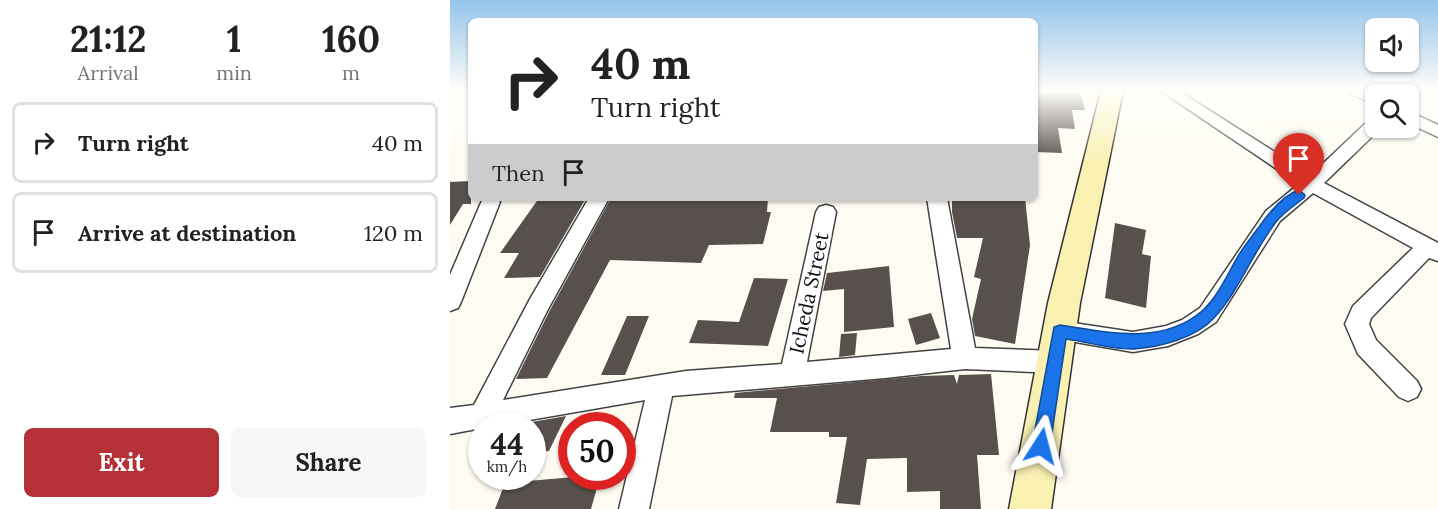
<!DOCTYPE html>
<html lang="en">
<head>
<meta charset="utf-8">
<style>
  body { margin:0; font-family:Lora,serif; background:#f6f6f6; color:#222; height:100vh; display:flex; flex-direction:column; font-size:22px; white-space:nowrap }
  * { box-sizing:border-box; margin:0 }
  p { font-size:20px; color:#767676 }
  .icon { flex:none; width:33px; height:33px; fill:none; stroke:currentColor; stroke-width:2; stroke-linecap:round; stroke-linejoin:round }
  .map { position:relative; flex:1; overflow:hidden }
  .side { display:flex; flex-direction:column; background:#fff; width:450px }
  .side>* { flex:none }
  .banner { position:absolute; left:18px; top:18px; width:570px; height:183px; border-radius:9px; box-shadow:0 2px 4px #0004; background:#fff; color:#222; overflow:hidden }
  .tools { position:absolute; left:915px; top:18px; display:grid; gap:12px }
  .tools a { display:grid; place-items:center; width:54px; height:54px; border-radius:9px; background:#fff; box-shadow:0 2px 4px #0004; font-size:30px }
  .speed { position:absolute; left:18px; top:412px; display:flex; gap:12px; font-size:30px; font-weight:700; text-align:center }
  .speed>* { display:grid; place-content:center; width:78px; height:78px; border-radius:50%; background:#fff; box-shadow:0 2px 4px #0004; line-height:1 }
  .speed small { font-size:15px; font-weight:400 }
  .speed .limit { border:9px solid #d22; background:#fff; color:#111 }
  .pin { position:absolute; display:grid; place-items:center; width:51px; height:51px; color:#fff; margin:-62px -26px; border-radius:50% 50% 50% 0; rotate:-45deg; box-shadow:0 0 6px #0007 }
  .pin .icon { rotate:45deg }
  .me { position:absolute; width:66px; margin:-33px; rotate:9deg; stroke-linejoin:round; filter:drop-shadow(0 0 4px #0008) }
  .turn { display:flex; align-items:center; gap:21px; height:126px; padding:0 24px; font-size:27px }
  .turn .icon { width:78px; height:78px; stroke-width:2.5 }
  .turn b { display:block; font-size:42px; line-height:51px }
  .then { display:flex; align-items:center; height:57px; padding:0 24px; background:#0003; gap:12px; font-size:22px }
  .eta { display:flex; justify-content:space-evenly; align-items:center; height:102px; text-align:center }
  .eta b { font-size:36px; font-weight:700; line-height:42px }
  .primary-button { display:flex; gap:12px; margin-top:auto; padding:12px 24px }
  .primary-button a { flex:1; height:69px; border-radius:9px; background:#b53138; color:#fff; font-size:24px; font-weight:700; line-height:69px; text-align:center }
  .primary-button a+a { background:#f6f6f6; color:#222 }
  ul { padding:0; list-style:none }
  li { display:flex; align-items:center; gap:18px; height:81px; margin:0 12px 9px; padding:0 12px; border:3px solid #e0e0e0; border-radius:9px }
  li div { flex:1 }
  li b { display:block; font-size:22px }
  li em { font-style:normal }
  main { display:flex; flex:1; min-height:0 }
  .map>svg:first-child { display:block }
  .building { fill:#57504c }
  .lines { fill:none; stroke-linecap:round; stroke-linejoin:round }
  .minor-casing { stroke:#424242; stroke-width:3 }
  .secondary-casing { stroke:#313131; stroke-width:3 }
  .minor { fill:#fff; fill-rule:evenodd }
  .secondary { fill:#f9f0b2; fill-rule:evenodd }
  .route { fill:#1a73e8; stroke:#114b97; stroke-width:1.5 }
  .labels { text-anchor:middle; stroke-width:6; stroke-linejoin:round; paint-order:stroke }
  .street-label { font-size:20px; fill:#0f0f0f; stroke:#fff }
</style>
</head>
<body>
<main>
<section class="side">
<div class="eta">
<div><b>21:12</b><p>Arrival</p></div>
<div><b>1</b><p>min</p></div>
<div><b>160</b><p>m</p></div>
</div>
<ul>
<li><svg class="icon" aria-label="right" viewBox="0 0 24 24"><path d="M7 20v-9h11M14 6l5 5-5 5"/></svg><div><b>Turn right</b></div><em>40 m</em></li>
<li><svg class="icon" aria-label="arrive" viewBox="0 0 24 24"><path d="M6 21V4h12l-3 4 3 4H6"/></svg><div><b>Arrive at destination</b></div><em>120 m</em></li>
</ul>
<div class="primary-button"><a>Exit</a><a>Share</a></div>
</section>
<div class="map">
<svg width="988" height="509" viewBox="0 0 988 509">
  <rect width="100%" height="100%" fill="#fefcf2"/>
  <!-- building -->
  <g class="building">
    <path d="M585,92H630L635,110H622L625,129L608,128L612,153L585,152Z"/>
    <path d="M21,181V204H13L0,225V182Z"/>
    <path d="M89,198H136L90,277L54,278L69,253H50Z"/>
    <path d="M161,198H318L317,212H321L313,244L259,245L251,263L160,260L97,378L66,379L99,312Z"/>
    <path d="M502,198H575L580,245L565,344L525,336L522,319L531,279L524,277L533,238H507L502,212Z"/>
    <path d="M665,223L696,230L692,254L701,256L696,308L655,298Z"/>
    <path d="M439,266L444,327L394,332V289L373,291L377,273Z"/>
    <path d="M304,278L338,279L318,346L239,343L248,320L289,322Z"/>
    <path d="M481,313L490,338L466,345L458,319Z"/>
    <path d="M177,316H199L175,375H151Z"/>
    <path d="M407,333L405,355L389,357L391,334Z"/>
    <path d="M541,374L549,455H527L531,509H490V491L457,492V458L417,459L410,505L386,503L397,437H379V432H320L327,398H284L285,393L471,376L504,375L507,384L509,375Z"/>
    <path d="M116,416L99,451L82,452V422Z"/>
    <path d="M124,477H150L141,509H45L55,483Z"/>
  </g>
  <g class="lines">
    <!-- minor casing -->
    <g class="minor-casing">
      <g id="minor">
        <path d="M711,91H729L861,175L920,119L926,118V128H931L874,183L988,243V261L979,258L921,318L919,324L926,340L967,381L971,389L967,397L958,401L949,397L908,354L895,324L903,306L963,248L863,193L830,221L766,322L748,334L718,346L683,352L602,338L598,331L602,324L610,321L683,332L716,326L732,320L750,308L816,211L849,184Z"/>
        <path d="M899,91H919L927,94L926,105L901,94Z"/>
        <path d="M953,91H971L958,99V94H950Z"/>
        <path d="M958,111L988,125V137L958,123Z"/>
        <path d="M33,198H47L50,202L11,302L8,308L0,311V275Z"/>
        <path d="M139,198H159L97,311L53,400L236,371L332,364L366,212L369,207L376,205L383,207L386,212L357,362L501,349L477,198H497L525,348L605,351L614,354L617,362L614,370L605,373L515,369L435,378L222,396L199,509H169L195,400L45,426H32V428L0,434V408L24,405L80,299Z"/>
      </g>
    </g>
    <!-- secondary casing -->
    <g class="secondary-casing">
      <path id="secondary" d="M651,91H673L630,303L601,509H559L598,303Z"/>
    </g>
    <!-- minor -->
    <use href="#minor" class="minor"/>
    <!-- secondary -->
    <use href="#secondary" class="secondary"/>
  </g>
  <!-- sky -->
  <linearGradient id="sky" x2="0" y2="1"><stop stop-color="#95c4ec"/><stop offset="0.56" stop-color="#fffef9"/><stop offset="1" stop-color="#fffef9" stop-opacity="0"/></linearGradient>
  <rect width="988" height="162" fill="url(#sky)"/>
  <!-- route -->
  <path class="route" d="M849,190L855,195L854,198C845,205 833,213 826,222C803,252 789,291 764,318C746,338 710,347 684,349C663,350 638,342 616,339L600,446L597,452L591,455L585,452L582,446L604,327L610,325C657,332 711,346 752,311C769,296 778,272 790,253C796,244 802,236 809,227C818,214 833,195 849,190Z"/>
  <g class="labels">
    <!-- street labels -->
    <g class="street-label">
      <text transform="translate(359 293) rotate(-78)" y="7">Icheda Street</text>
    </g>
  </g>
</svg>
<div class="tools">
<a><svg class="icon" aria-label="sound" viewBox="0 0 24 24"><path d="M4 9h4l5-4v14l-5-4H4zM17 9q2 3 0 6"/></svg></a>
<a><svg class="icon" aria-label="search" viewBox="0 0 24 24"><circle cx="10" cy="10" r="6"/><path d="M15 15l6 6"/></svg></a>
</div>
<div class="speed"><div>44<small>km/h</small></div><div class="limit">50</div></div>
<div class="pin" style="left:849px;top:195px;background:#d93025"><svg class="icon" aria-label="arrive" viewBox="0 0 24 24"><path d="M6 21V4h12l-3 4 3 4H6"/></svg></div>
<svg class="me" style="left:591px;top:446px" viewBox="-20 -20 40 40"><path d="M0-17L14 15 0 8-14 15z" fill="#1a73e8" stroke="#fff" stroke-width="4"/></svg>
<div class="banner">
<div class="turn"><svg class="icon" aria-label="right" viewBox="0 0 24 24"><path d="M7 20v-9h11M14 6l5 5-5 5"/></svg><div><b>40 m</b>Turn right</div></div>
<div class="then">Then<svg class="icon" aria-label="arrive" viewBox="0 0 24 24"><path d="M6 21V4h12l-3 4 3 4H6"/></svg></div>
</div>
</div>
</main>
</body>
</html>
